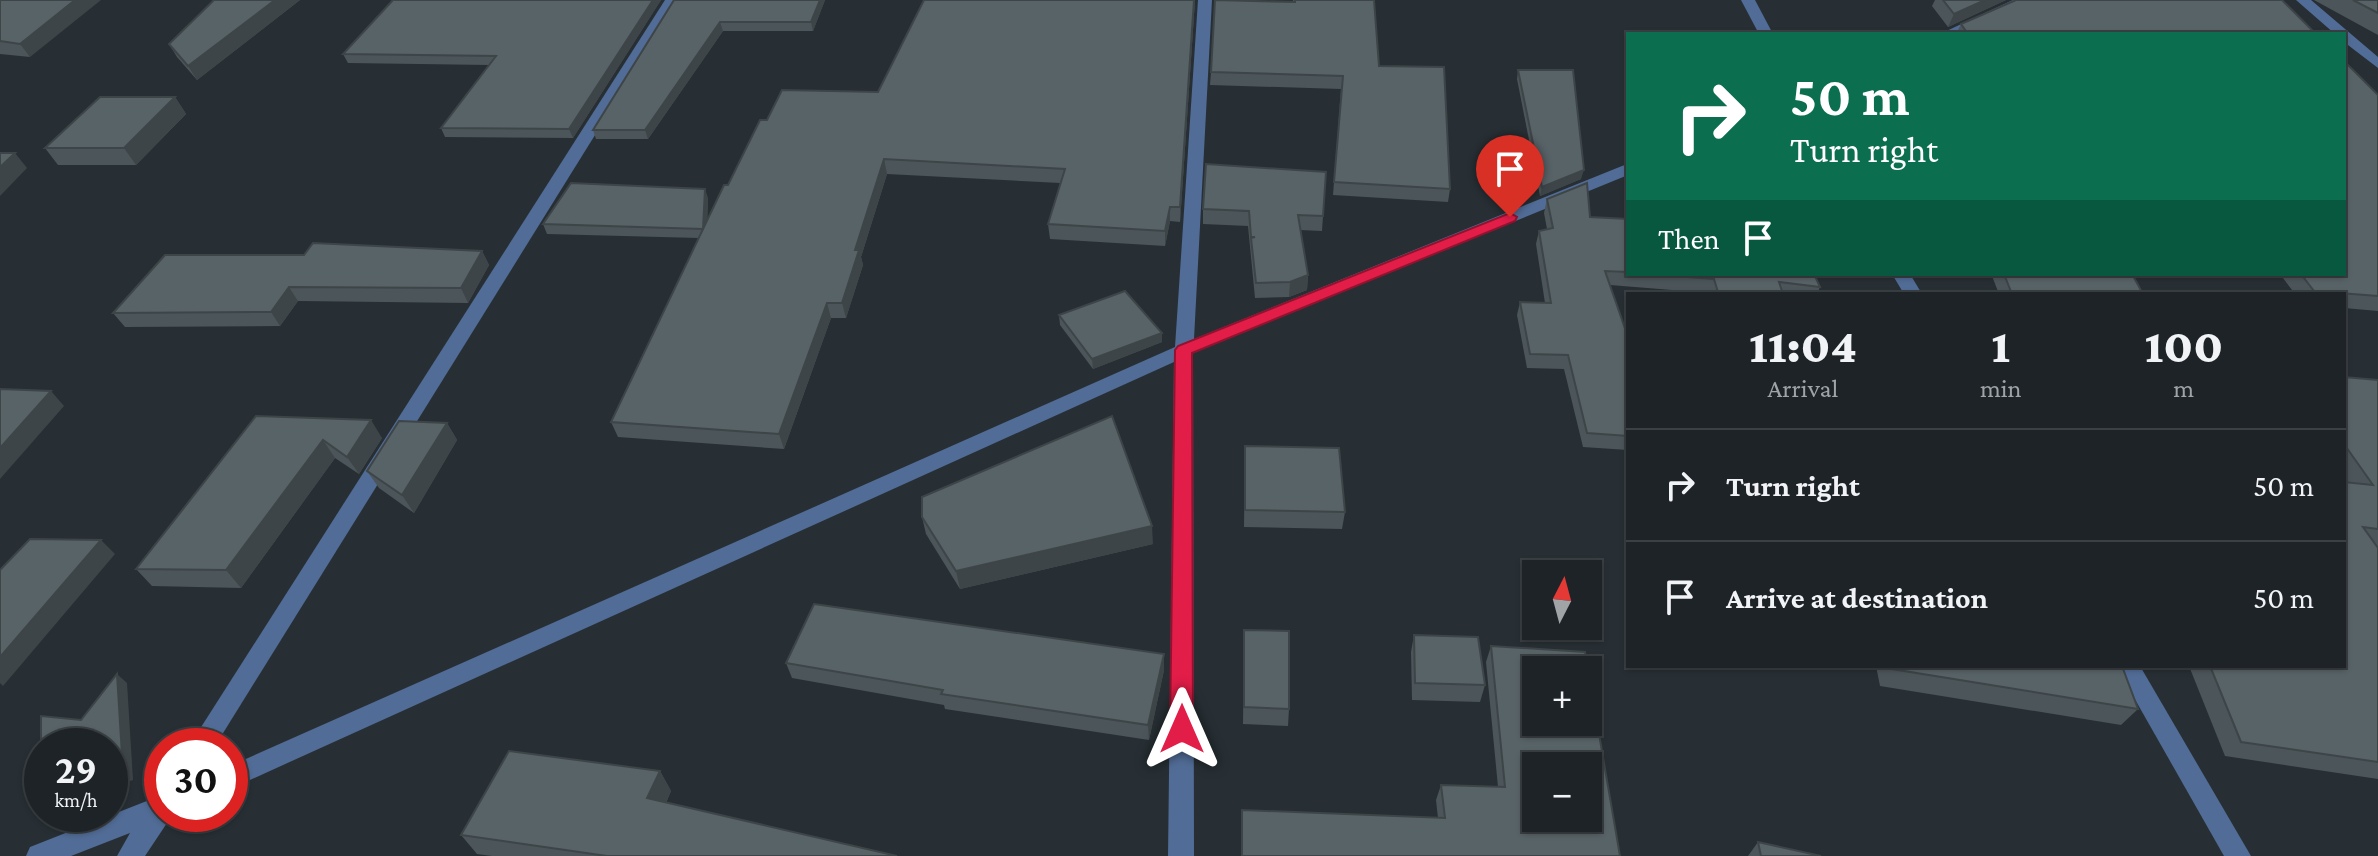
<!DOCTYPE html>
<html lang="en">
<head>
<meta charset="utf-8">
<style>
  body { margin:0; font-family:"Crimson Pro",serif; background:#252b2f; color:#f1f3f6; height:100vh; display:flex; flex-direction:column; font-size:30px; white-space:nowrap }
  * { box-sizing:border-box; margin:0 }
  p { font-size:26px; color:#a0a4a7 }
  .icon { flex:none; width:44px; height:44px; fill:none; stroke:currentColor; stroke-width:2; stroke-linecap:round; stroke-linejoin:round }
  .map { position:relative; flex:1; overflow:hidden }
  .drawer { position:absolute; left:1626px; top:292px; width:720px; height:376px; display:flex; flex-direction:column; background:#1d2327; border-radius:0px; box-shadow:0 2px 6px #0004,0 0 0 2px #3b4044 }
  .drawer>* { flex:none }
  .hud { position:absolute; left:1626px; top:32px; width:720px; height:244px; border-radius:0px; box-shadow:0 2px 6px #0004,0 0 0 2px #3b4044; background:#0b6e4f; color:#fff; overflow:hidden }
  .needle { width:52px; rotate:6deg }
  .controls { position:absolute; left:1522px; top:560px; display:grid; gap:16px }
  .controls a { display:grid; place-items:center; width:80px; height:80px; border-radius:0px; background:#1d2327; box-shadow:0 2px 6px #0004,0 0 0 2px #3b4044; font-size:40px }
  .speed { position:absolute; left:24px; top:728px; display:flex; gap:16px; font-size:40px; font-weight:700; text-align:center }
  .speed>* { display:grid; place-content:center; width:104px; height:104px; border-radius:50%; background:#1d2327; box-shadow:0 2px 6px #0004,0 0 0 2px #3b4044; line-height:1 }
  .speed small { font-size:20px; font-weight:400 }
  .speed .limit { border:12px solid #d22; background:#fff; color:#111 }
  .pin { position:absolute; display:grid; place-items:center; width:68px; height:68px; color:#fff; margin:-82px -34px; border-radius:50% 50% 50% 0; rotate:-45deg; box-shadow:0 0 8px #0007 }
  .pin .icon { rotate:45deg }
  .me { position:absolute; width:88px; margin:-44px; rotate:0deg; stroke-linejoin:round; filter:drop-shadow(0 0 6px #0008) }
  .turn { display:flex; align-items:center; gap:28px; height:168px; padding:0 32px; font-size:36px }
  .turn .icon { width:104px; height:104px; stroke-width:2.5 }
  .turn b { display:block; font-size:56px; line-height:68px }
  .then { display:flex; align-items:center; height:76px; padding:0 32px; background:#0003; gap:16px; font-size:30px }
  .eta { display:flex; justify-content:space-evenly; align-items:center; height:136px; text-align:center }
  .eta b { font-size:48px; font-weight:800; line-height:56px }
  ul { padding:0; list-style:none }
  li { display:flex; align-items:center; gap:24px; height:112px; padding:0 32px; border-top:2px solid #3b4044 }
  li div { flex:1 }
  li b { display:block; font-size:30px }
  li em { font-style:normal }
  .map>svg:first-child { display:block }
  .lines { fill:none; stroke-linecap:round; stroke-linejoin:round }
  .minor { fill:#516c96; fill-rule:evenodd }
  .wall { fill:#4c5559 }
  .shaded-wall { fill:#3e4548 }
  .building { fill:#586367; stroke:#3e4548; stroke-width:2; fill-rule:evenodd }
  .route { fill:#e11d48; stroke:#92132f; stroke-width:2 }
</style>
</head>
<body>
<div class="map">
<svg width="2378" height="856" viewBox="0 0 2378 856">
  <rect width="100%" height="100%" fill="#272f34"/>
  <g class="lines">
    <!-- minor -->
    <g class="minor">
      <path d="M665,0H679L215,746H189Z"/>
      <path d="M1198,0H1212L1194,339L1622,166L1628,164V175L1193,353L1194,856H1168L1174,362L230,789V766L1175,347Z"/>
      <path d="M1741,0H1755L1773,34H1759Z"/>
      <path d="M2013,0H2031L1959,34H1940Z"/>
      <path d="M2296,0H2311L2378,57V68L2344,42V34H2335Z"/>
      <path d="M1892,274H1910L1922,294H1904Z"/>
      <path d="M2116,666H2140L2251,856H2224Z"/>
      <path d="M162,795V814H173L145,856H117L130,833L71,856H26L30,847Z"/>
    </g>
  </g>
  <!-- wall -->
  <g class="wall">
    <path d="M0,0L30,57L0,54Z"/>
    <path d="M214,0H300L197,80L177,57L169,44Z"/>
    <path d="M661,0L573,138L445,137L441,128L489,65L348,63L343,54Z"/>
    <path d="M674,0H825L813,31H723L648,139H596L593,130Z"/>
    <path d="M1195,0L1180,222L1170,221L1165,246L1050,239L1048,224L1060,183L887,174L861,257L863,265L846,318H831L784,449L618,437L611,422L699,238L547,234L543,224L708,198L707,220L767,120L878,92Z"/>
    <path d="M1293,0H1374L1379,66L1450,189L1448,202L1333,195L1341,89L1210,85L1211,72L1293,2Z"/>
    <path d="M1935,0H2006L1948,27L1932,6Z"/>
    <path d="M2314,0H2378V35Z"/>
    <path d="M1961,24L2316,34H1956Z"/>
    <path d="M1518,70L1581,179L1540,196L1517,79Z"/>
    <path d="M2378,95V311L2344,308V294H2295L2280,274H2344Z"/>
    <path d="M175,97L186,114L136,165H58L45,148Z"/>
    <path d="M1547,199L1590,217L1628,219V274H1814L1820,287L1817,294H1709V293L1610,285L1628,337V450L1583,447L1564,369L1527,368L1517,315L1520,302L1545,303L1536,244L1539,231L1547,229L1544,213Z"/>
    <path d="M1203,209L1323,216L1322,231L1300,230L1308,275L1307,290L1289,297L1255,298L1248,226L1203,224Z"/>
    <path d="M482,251L489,265L468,303L298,301L280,326L125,327L113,313L304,255Z"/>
    <path d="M1969,274H2132L2143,294H1999L1992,276Z"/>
    <path d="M1059,315L1162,333V342L1093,369L1060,325Z"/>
    <path d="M2344,377L2378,380V546H2376L2378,548V779L2225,756L2189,666H2344L2346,483L2344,479Z"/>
    <path d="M256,416L382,438L359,474L335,458L241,588L152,586L136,569Z"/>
    <path d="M447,423L457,440L414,513L379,488L367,471Z"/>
    <path d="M1245,446L1345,512L1342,529L1244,527Z"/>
    <path d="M922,517L1153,544L960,589L926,534Z"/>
    <path d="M1244,630L1289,709L1288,726L1243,724Z"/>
    <path d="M1414,635L1485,685L1480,702L1412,700L1411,652Z"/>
    <path d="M1491,646L1620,856H1241L1242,810L1438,818L1436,800L1441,785L1498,787L1486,662Z"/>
    <path d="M1164,654V670L1149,740L945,709L944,705L792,678L786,663Z"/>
    <path d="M1876,666H2122L2138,709L2121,725L1880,686Z"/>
    <path d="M660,771L671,791L666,803L897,856H492L477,854L461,835Z"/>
    <path d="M1758,842L1821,856H1748Z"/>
  </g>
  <!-- shaded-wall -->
  <g class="shaded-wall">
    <path d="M75,0H101L30,57L20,44Z"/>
    <path d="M275,0H300L197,80L188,66Z"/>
    <path d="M653,0H661L573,138L569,129Z"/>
    <path d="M820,0H825L813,31L811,22Z"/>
    <path d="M1194,0H1195L1180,222V207Z"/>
    <path d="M1985,0H2006L1948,27L1954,14Z"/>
    <path d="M720,22L723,31L648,139L645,130Z"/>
    <path d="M175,97L186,114L136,165L124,148Z"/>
    <path d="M15,153L27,168L0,196V167Z"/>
    <path d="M884,159L887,174L861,257L863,265L846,318L842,303L855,250Z"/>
    <path d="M1584,170L1581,179L1540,196L1542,187Z"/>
    <path d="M705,189L708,198L707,238L703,229Z"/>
    <path d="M1170,207V221L1165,246V231Z"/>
    <path d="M482,251L489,265L468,303L461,288Z"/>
    <path d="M1308,275L1307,290L1289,297L1290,282Z"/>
    <path d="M289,287L298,301L280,326L271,312Z"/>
    <path d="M827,303L831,318L784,449L779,434Z"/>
    <path d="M1162,333V342L1093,369L1092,359Z"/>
    <path d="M51,391L64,406L0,479V448Z"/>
    <path d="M371,420L382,438L359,474L347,457Z"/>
    <path d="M447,423L457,440L414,513L402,495Z"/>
    <path d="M323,440L335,458L241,588L226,570Z"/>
    <path d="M1152,526L1153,544L960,589L956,571Z"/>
    <path d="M101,540L115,554L3,686L0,683V657Z"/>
    <path d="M1164,654V670L1149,740L1148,725Z"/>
    <path d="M117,674L127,683L133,780L110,789Z"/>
    <path d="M660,771L671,791L659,818L647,798Z"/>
  </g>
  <!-- building -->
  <g class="building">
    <path d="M0,0H75L20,44L0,41Z"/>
    <path d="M214,0H275L188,66L169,44Z"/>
    <path d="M393,0H653L569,129L441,128L496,56L343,54Z"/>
    <path d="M674,0H820L811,22H720L645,130H593Z"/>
    <path d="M924,0H1194L1180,207H1170L1165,231L1048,224L1065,169L884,159L855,250H859L842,303H827L779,434L611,422L724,185H728L760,120H767L782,90L878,92Z"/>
    <path d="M1215,0L1295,2V0H1374L1379,66L1444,67L1450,189L1334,182L1343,76L1211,72Z"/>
    <path d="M1943,0H1985L1954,14Z"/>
    <path d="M2016,0H2282L2316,34H1968L1961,24Z"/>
    <path d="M2353,0H2378V13Z"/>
    <path d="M2344,61L2378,95V296L2314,291L2301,274H2344Z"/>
    <path d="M1518,70H1573L1584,170L1542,187Z"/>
    <path d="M100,97H175L124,148H45Z"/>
    <path d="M0,153H15L0,167Z"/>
    <path d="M1206,164L1326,172L1323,216L1298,215L1308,275L1290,282L1256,283L1251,238L1255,237H1251L1249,211L1203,209Z"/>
    <path d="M571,183L705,189L703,229L543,224Z"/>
    <path d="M1587,183L1590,217L1628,219V272L1605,271L1628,337V436L1587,433L1568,355L1530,354L1520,302L1551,303L1539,231L1553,228L1547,199Z"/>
    <path d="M313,243L482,251L461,288L289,287L271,312L113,313L165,255H304Z"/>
    <path d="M1649,274H1814L1820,287L1779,282L1783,294H1750L1718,292L1714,279Z"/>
    <path d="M2004,274H2132L2143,294H2012Z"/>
    <path d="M1125,291L1162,333L1092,359L1059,315Z"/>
    <path d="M2344,377L2378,380V529L2363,527L2378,548V762L2241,742L2210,666H2344V482L2373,485L2344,444Z"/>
    <path d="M0,389L51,391L0,448Z"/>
    <path d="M256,416L371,420L347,457L323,440L226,570L136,569Z"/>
    <path d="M1112,416L1152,526L956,571L922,517V497Z"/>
    <path d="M399,421L447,423L402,495L367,471Z"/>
    <path d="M1245,446L1339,448L1345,512L1245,510Z"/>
    <path d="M30,539L101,540L0,657V570Z"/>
    <path d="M814,604L1164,654L1148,725L941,694L943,690L786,663Z"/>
    <path d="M1244,630L1289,631V709L1244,707Z"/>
    <path d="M1414,635L1478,637L1485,685L1415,683Z"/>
    <path d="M1491,646L1585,652L1588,670H1536V722H1588V670L1620,856H1242V810L1445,818L1441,785L1505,787ZM1536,766H1588V818H1536Z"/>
    <path d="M1891,666H2122L2138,709L1892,669Z"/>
    <path d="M117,674L123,771L110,776V746H42V804L41,805V716L81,720Z"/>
    <path d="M509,751L660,771L647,798L897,856H607L461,835Z"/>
    <path d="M1758,842L1821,856H1761Z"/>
  </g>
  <!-- route -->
  <path class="route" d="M1510,213L1517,217L1515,221L1192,353L1193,729L1189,736L1182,739L1174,736L1170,729L1175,350L1178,346Z"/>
</svg>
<div class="controls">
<a><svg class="needle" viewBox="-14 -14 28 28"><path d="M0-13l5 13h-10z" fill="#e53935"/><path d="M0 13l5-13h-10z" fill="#a0a4a7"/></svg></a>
<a>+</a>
<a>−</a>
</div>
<div class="speed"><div>29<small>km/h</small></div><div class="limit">30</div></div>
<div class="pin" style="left:1510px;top:217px;background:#d93025"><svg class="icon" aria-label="arrive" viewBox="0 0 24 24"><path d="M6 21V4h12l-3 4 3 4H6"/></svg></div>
<svg class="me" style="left:1182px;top:729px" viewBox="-20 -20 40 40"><path d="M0-17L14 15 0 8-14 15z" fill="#e11d48" stroke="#fff" stroke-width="4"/></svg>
<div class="hud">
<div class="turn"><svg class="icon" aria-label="right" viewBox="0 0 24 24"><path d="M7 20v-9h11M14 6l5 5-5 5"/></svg><div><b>50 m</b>Turn right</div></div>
<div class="then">Then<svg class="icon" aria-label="arrive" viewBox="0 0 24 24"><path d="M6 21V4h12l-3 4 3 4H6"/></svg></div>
</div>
<section class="drawer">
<div class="eta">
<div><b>11:04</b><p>Arrival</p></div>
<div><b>1</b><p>min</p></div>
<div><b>100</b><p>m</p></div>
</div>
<ul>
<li><svg class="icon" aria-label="right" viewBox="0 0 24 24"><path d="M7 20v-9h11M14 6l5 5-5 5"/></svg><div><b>Turn right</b></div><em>50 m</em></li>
<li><svg class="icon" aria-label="arrive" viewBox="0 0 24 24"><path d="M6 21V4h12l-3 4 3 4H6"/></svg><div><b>Arrive at destination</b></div><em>50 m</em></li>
</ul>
</section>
</div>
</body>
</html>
